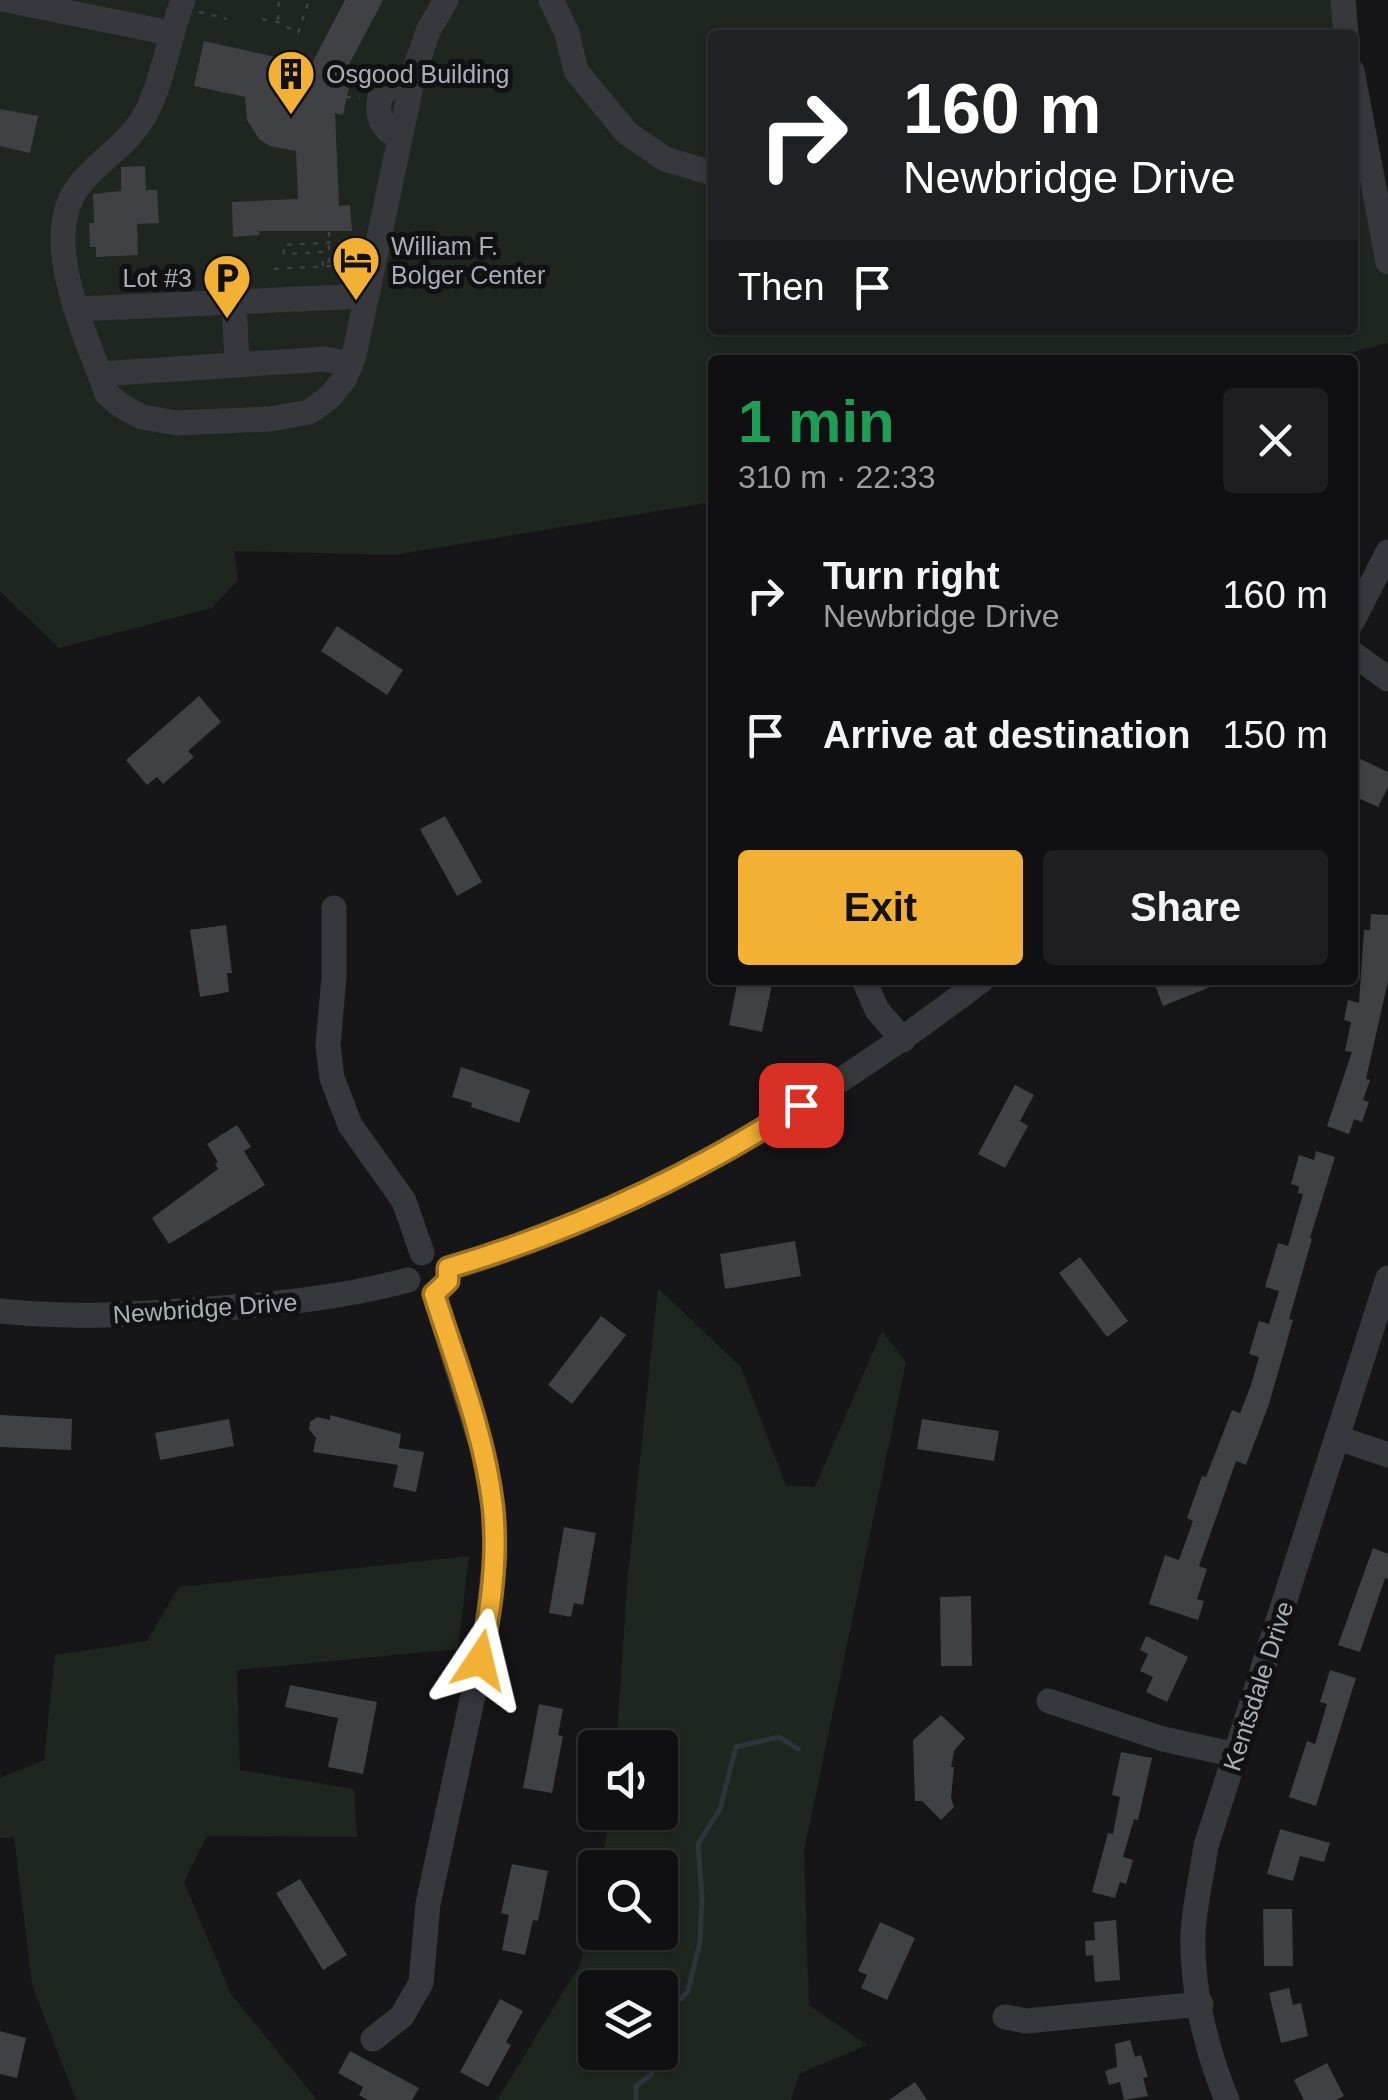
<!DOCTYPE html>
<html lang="en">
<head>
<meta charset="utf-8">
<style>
  body { margin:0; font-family:Helvetica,sans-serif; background:#1e1e20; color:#f1f3f6; height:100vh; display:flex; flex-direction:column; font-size:38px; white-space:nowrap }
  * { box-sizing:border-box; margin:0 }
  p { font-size:32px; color:#9c9d9f }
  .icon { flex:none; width:55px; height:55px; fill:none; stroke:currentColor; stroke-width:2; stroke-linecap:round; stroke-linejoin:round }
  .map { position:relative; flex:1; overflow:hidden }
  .side { position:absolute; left:708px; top:355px; width:650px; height:630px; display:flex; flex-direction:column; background:#101012; border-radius:10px; box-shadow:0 2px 8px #0004,0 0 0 2px #303032 }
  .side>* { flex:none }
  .top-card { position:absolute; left:708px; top:30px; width:650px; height:305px; border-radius:10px; box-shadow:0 2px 8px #0004,0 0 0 2px #303032; background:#202124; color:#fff; overflow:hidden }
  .fabs { position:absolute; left:578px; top:1730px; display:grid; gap:20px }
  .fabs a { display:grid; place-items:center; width:100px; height:100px; border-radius:10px; background:#101012; box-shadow:0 2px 8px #0004,0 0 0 2px #303032; font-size:50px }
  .pin { position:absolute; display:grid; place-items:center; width:85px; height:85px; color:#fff; margin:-42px; border-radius:20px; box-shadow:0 5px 15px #0006 }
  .me { position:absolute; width:110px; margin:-55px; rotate:10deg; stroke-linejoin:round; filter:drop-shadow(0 0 8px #0008) }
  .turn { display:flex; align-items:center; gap:35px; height:210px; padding:0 30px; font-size:45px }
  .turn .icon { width:130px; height:130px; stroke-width:2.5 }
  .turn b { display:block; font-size:70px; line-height:85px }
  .then { display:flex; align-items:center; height:95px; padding:0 30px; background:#0003; gap:20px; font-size:38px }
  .round { display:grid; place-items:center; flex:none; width:105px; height:105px; border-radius:10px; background:#1e1e20 }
  .head { display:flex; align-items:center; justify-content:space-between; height:170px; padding:0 30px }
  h1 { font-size:60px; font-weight:800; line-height:75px; color:#1e9e55 }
  .button { display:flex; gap:20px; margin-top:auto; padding:20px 30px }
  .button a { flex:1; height:115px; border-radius:10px; background:#f2b134; color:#111; font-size:40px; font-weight:800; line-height:115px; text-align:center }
  .button a+a { background:#1e1e20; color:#f1f3f6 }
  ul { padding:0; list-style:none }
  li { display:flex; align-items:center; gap:30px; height:140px; padding:0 30px }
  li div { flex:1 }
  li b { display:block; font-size:38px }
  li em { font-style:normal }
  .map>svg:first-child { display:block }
  .green { fill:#1e261f; fill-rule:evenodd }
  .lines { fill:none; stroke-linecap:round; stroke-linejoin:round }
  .stream { stroke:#2c353c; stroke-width:5 }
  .building { fill:#404145 }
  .path { stroke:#3d3f44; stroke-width:2.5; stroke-dasharray:5 8; stroke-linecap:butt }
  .minor { stroke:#37383d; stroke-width:25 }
  .route-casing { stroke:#9d7322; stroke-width:25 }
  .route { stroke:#f2b134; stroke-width:18 }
  .labels { text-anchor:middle; stroke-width:10; stroke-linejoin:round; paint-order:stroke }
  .poi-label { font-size:25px; fill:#a8adb8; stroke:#111113; text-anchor:start }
  .street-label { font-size:25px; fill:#a8adb8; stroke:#111113 }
</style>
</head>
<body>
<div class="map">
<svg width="1388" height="2100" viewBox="0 0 1388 2100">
  <rect width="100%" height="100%" fill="#161618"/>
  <!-- green -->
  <g class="green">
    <path d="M0,0H1356L1364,133L1388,274V343L1322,360H712V502L394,555L234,551L238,580L212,608L59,648L0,591ZM712,35H1352V330H712Z"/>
    <path d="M658,1288L741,1367L786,1486L815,1487L882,1331L906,1362L804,1851L809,2005L867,2045L799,2074L791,2100H497L581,1963L595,1893V1932H660V1868L600,1867L611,1813L660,1812V1748L616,1747L628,1574ZM595,1988H660V2052H595Z"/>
    <path d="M469,1556L458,1649L237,1670L240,1770L354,1789L357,1837L207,1836L184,1882L231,1994L317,2100H76L32,1985L14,1837L0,1838V1778L44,1760L55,1655L147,1641L179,1587Z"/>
  </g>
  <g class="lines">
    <!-- stream -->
    <path class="stream" d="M636,2100V2086L651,2075L662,2049L664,2016L688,1991L700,1942L702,1897L698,1844L720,1809L736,1747L779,1737L798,1749"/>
  </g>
  <!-- building -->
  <g class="building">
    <path d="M345,0H383L343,76L351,78L343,115L335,113L339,206L350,205L352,231H259V235L233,237L232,202L298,199L296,151L270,146L259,139L247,120L245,97L194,86L204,41L311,65Z"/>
    <path d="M0,109L38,116L30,153L0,146Z"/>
    <path d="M145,166L146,190H157L159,223L137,224L138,255L96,257V247H90L89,223H94L93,194L121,191V167Z"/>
    <path d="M337,626L403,670L387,695L321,651Z"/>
    <path d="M199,696L221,722L188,751L194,757L163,784L157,777L147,785L126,760Z"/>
    <path d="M1352,755L1388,772V787L1378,807L1352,795Z"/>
    <path d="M445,816L482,882L457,896L420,829Z"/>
    <path d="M1371,914L1388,915V981L1366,1079L1370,1080L1363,1100L1369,1102L1362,1122L1354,1119L1349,1134L1327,1126L1352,1052L1345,1051L1351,1022L1344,1020L1348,1000L1359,1003L1364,930H1370Z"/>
    <path d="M226,925L232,973H227L229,992L200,997L190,930Z"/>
    <path d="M738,980H773L762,1032L729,1025Z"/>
    <path d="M1153,980H1225V981L1163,1006Z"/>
    <path d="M461,1067L530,1090L519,1123L471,1107L472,1103L452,1097Z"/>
    <path d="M1015,1085L1034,1095L1020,1121L1028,1126L1005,1168L978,1154Z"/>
    <path d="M237,1125L251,1147L244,1151L265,1185L169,1244L152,1218L218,1169L215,1164L218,1162L207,1144Z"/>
    <path d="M1316,1151L1335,1157L1310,1238L1312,1239L1289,1319L1293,1320L1269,1404L1246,1465L1236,1461L1199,1566L1207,1569L1197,1599L1204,1601L1198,1620L1149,1604L1165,1555L1179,1560L1193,1521L1187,1518L1202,1476L1206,1477L1232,1410L1240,1413L1251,1385L1259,1357L1249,1354L1259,1321L1269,1324L1279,1291L1265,1287L1278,1243L1288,1246L1303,1194L1298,1193L1299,1186L1291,1184L1299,1155L1314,1160Z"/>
    <path d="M795,1241L801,1276L725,1289L720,1254Z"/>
    <path d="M1080,1257L1128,1321L1107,1337L1059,1273Z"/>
    <path d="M601,1316L626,1335L572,1404L548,1385Z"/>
    <path d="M0,1415L72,1419L71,1450L0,1447Z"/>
    <path d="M330,1415L401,1434L399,1448L424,1452L416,1492L393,1487L398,1465L313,1452L316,1438L309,1429L310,1422L317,1417L330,1420Z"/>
    <path d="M229,1419L234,1446L160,1460L155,1433Z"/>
    <path d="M922,1419L999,1431L994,1461L917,1449Z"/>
    <path d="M564,1527L596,1533L583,1605L574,1603L571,1617L549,1613Z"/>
    <path d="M1373,1548L1388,1554V1579L1385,1578L1360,1652L1338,1645Z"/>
    <path d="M971,1596L972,1666H941L940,1597Z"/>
    <path d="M1146,1636L1188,1657L1167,1702L1146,1692L1153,1677L1140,1671L1148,1654L1140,1650Z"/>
    <path d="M1330,1670L1356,1678L1316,1806L1289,1797L1307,1741L1315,1744L1327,1704L1320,1702Z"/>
    <path d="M290,1685L377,1702L363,1774L328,1767L338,1718L285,1707Z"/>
    <path d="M539,1704L563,1709L558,1735L563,1736L552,1793L523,1788Z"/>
    <path d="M941,1715L965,1738L954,1751L951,1767H954L951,1798L954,1807L941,1820L922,1801H915L913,1740Z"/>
    <path d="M1121,1752L1152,1758L1138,1820L1134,1819L1123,1857L1133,1860L1126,1884L1120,1882L1115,1898L1092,1892L1108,1833L1113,1834L1120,1797L1112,1795Z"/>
    <path d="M1280,1829L1330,1843L1324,1862L1300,1856L1293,1881L1267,1874Z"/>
    <path d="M512,1864L548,1871L538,1921L533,1920L525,1955L502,1950L509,1915L501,1913Z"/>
    <path d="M300,1879L347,1955L323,1970L276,1893Z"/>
    <path d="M1263,1909H1292L1293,1966H1264Z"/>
    <path d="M1116,1920L1120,1980L1095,1982L1093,1955L1086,1956L1085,1941L1095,1940L1094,1922Z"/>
    <path d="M880,1922L915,1938L887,2000L861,1988L867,1975L858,1971Z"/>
    <path d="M1289,1988L1293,2005L1301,2003L1308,2036L1281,2043L1269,1993Z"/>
    <path d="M500,1999L523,2011L506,2042L511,2045L488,2087L460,2072Z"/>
    <path d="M0,2031L26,2038L17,2078L0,2074Z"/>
    <path d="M1130,2040L1135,2057L1141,2055L1148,2077L1143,2078L1148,2096L1124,2100L1120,2082L1109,2085L1105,2071L1117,2067L1115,2044Z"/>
    <path d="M350,2051L419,2088L412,2100H368L359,2095L363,2087L338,2073Z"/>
    <path d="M1327,2063L1344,2096L1336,2100H1304L1294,2080Z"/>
    <path d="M915,2082L927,2100H889Z"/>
  </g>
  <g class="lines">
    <!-- path -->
    <g class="path">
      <path d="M199,12L227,19"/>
      <path d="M262,19L278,22L298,33L309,0"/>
      <path d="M278,20L279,0"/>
      <path d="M346,97L360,98"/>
      <path d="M329,232V264"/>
      <path d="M323,266L322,252L284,254L283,245L358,241"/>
      <path d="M274,269L349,265"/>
    </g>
    <!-- minor -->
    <g class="minor">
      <path d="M7,0L170,33"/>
      <path d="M183,0C170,33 163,80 148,109C133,141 103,157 81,183C36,236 87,336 107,394L120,405L142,417L177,423L270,419L309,412L330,397L345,378L354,356L414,72L428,31L446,0"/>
      <path d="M551,0L567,33L576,71L627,133L665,159L712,173"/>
      <path d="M1343,0L1346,35"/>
      <path d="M1352,71L1388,262"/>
      <path d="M400,138C381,128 376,117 380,96L391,86L412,83"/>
      <path d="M234,301L237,363"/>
      <path d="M77,309L367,296"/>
      <path d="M100,374L325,359L351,364"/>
      <path d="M1352,622L1388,552"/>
      <path d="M1352,653L1388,679"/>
      <path d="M334,908V977L328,1045L332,1078L350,1125L404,1201L422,1253"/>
      <path d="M864,980L877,1010L903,1040"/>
      <path d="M448,1269C644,1211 820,1103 982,980"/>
      <path d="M0,1311C70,1319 139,1314 209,1309C276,1304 342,1298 408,1280"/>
      <path d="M1338,1438L1388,1455"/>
      <path d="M1049,1701L1163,1739L1236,1755"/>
      <path d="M1005,2017L1026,2021L1201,2004"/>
      <path d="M373,2039L402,2016L421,1983L428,1904L486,1635L495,1556L493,1506L484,1454L434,1294"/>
      <path d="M1227,2100C1206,2049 1191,1988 1193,1932C1195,1903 1202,1874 1206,1846L1388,1278"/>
    </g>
  </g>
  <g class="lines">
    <!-- route casing -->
    <g class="route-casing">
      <path id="route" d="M480,1660C491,1611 498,1558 493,1508C485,1435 456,1363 434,1294L448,1281V1268C572,1231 692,1176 801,1105"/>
    </g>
    <!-- route -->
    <use href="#route" class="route"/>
  </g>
  <!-- icons -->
  <defs>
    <g id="building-pin" transform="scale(2.5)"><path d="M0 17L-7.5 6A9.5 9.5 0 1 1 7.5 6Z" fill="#f2b134" stroke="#111113"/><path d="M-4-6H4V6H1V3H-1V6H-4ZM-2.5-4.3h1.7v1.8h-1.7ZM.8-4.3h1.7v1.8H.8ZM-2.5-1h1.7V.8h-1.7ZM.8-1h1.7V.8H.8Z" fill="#111"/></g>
    <g id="hotel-pin" transform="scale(2.5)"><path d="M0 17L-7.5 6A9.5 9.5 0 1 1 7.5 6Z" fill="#f2b134" stroke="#111113"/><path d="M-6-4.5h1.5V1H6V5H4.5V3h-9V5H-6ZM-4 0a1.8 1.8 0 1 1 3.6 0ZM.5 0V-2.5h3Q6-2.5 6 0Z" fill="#111"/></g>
    <g id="parking-pin" transform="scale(2.5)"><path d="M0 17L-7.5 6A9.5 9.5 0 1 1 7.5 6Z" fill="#f2b134" stroke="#111113"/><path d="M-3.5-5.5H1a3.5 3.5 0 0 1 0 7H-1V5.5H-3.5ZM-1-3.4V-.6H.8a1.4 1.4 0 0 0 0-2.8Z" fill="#111"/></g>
  </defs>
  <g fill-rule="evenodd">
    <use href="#building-pin" x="291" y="74"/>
    <use href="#hotel-pin" x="356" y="260"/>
    <use href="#parking-pin" x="227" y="278"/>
  </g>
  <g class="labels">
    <!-- poi labels -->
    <g class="poi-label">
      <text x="326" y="83">Osgood Building</text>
      <text x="391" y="255">William F.<tspan x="391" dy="29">Bolger Center</tspan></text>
      <text x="192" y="287" text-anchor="end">Lot #3</text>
    </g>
    <!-- street labels -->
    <g class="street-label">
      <text transform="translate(205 1308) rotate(-4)" y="9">Newbridge Drive</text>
      <text transform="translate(1258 1686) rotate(-72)" y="9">Kentsdale Drive</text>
    </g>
  </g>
</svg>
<div class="fabs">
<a><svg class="icon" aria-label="sound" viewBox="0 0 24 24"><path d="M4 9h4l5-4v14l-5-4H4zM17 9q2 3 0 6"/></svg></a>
<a><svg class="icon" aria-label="search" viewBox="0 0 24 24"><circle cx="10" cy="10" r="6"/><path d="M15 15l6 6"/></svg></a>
<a><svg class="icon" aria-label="layers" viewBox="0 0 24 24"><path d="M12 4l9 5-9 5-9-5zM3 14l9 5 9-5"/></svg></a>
</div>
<div class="pin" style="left:801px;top:1105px;background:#d93025"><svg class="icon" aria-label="arrive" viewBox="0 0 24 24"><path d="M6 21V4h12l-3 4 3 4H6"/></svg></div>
<svg class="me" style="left:480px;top:1660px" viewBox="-20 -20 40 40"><path d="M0-17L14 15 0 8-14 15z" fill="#f2b134" stroke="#fff" stroke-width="4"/></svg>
<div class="top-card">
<div class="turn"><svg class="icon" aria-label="right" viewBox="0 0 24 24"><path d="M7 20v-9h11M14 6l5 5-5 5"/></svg><div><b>160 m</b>Newbridge Drive</div></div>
<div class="then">Then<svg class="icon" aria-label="arrive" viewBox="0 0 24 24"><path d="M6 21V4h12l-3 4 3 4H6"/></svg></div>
</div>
<section class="side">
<div class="head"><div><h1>1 min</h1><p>310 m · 22:33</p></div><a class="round"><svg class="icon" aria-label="close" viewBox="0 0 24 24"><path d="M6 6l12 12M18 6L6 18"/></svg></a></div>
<ul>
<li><svg class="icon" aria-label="right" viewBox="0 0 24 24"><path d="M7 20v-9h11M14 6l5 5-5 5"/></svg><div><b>Turn right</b><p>Newbridge Drive</p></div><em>160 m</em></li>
<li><svg class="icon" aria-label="arrive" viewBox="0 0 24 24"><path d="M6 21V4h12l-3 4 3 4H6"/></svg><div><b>Arrive at destination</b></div><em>150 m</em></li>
</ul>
<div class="button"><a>Exit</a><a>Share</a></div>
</section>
</div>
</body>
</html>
